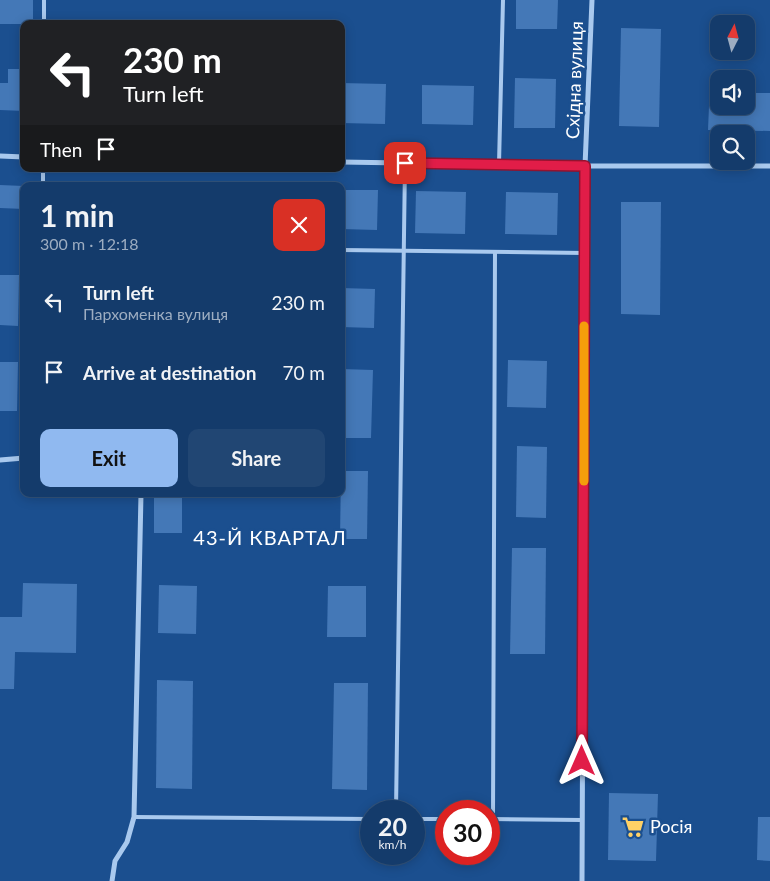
<!DOCTYPE html>
<html lang="en">
<head>
<meta charset="utf-8">
<style>
  body { margin:0; font-family:Lato,sans-serif; background:#214673; color:#f1f3f6; height:100vh; display:flex; flex-direction:column; font-size:19px; white-space:nowrap }
  * { box-sizing:border-box; margin:0 }
  p { font-size:16px; color:#9dadc1 }
  .icon { flex:none; width:28px; height:28px; fill:none; stroke:currentColor; stroke-width:2; stroke-linecap:round; stroke-linejoin:round }
  .map { position:relative; flex:1; overflow:hidden }
  .details { position:absolute; left:20px; top:182px; width:325px; height:315px; display:flex; flex-direction:column; background:#143b6b; border-radius:10px; box-shadow:0 2px 12px #0003,0 0 0 1px #33557e }
  .details>* { flex:none }
  .hud { position:absolute; left:20px; top:20px; width:325px; height:152px; border-radius:10px; box-shadow:0 2px 12px #0003,0 0 0 1px #33557e; background:#202124; color:#fff; overflow:hidden }
  .needle { width:32px; rotate:6deg }
  .fabs { position:absolute; left:710px; top:15px; display:grid; gap:10px }
  .fabs a { display:grid; place-items:center; width:45px; height:45px; border-radius:10px; background:#143b6b; box-shadow:0 2px 12px #0003,0 0 0 1px #33557e; font-size:25px }
  .speed { position:absolute; left:360px; top:800px; display:flex; gap:10px; font-size:25px; font-weight:700; text-align:center }
  .speed>* { display:grid; place-content:center; width:65px; height:65px; border-radius:50%; background:#143b6b; box-shadow:0 2px 12px #0003,0 0 0 1px #33557e; line-height:1 }
  .speed small { font-size:12px; font-weight:400 }
  .speed .limit { border:8px solid #d22; background:#fff; color:#111 }
  .pin { position:absolute; display:grid; place-items:center; width:42px; height:42px; color:#fff; margin:-21px; border-radius:10px; box-shadow:0 2px 8px #0006 }
  .me { position:absolute; width:55px; margin:-28px; rotate:0deg; stroke-linejoin:round; filter:drop-shadow(0 0 4px #0008) }
  .turn { display:flex; align-items:center; gap:18px; height:105px; padding:0 20px; font-size:22px }
  .turn .icon { width:65px; height:65px; stroke-width:2.5 }
  .turn b { display:block; font-size:35px; line-height:42px }
  .then { display:flex; align-items:center; height:48px; padding:0 20px; background:#0003; gap:10px; font-size:19px }
  .round { display:grid; place-items:center; flex:none; width:52px; height:52px; border-radius:10px; background:#214673 }
  .overview { display:flex; align-items:center; justify-content:space-between; height:85px; padding:0 20px }
  h1 { font-size:30px; font-weight:700; line-height:38px }
  .cta { display:flex; gap:10px; margin-top:auto; padding:10px 20px }
  .cta a { flex:1; height:58px; border-radius:10px; background:#90b9f0; color:#111; font-size:20px; font-weight:700; line-height:58px; text-align:center }
  .cta a+a { background:#214673; color:#f1f3f6 }
  ul { padding:0; list-style:none }
  li { display:flex; align-items:center; gap:15px; height:70px; padding:0 20px }
  li div { flex:1 }
  li b { display:block; font-size:19px }
  li em { font-style:normal }
  .map>svg:first-child { display:block }
  .building { fill:#4478b7 }
  .lines { fill:none; stroke-linecap:round; stroke-linejoin:round }
  .service { stroke:#a9c9ee; stroke-width:4 }
  .minor { stroke:#a9c9ee; stroke-width:5 }
  .route-casing { stroke:#92132f; stroke-width:12 }
  .route { stroke:#e11d48; stroke-width:9 }
  .slow { stroke:#f59e0b; stroke-width:9 }
  .labels { text-anchor:middle; stroke-width:5; stroke-linejoin:round; paint-order:stroke }
  .street-label { font-size:18px; fill:#fff; stroke:#1b4f8f }
  .poi-label { font-size:18px; fill:#fff; stroke:#1b4f8f; text-anchor:start }
  .quarter-label { font-size:20px; letter-spacing:1px; fill:#fff; stroke:#1b4f8f }
</style>
</head>
<body>
<div class="map">
<svg width="770" height="881" viewBox="0 0 770 881">
  <rect width="100%" height="100%" fill="#1b4f8f"/>
  <!-- building -->
  <g class="building">
    <rect x="0" y="0" width="33" height="24"/>
    <path d="M516,0H558L557,29H516Z"/>
    <path d="M621,28L661,29L659,127L619,126Z"/>
    <path d="M8,69H24V111L0,110V83H8Z"/>
    <path d="M515,78L556,79L555,128H514Z"/>
    <path d="M341,83L386,84L385,124L341,123Z"/>
    <path d="M422,85L474,86L473,125L422,124Z"/>
    <path d="M746,93H770V131L708,130L709,106H746Z"/>
    <path d="M0,185L24,186V209L0,208Z"/>
    <path d="M341,190H378L377,230L341,229Z"/>
    <path d="M416,191L466,192L465,234L415,233Z"/>
    <path d="M506,192L558,193L557,235L505,234Z"/>
    <path d="M621,202H661L660,315L621,314Z"/>
    <path d="M0,275H19L18,326L0,325Z"/>
    <path d="M341,288L375,289L374,328L341,327Z"/>
    <path d="M508,360L547,361L546,408L507,407Z"/>
    <path d="M0,362H18L17,411H0Z"/>
    <path d="M341,369L373,370L371,438H341Z"/>
    <path d="M517,446L547,447L546,518L516,517Z"/>
    <path d="M341,471H368L367,539H340Z"/>
    <rect x="154" y="494" width="28" height="39"/>
    <path d="M512,548H546L545,654H510Z"/>
    <path d="M23,583L77,584L76,653L15,652L14,689H0V617H22Z"/>
    <path d="M159,585L197,586L196,634L158,633Z"/>
    <path d="M328,586H366V637H327Z"/>
    <path d="M157,680L193,681L192,789L156,788Z"/>
    <path d="M334,683H368L367,790L332,789Z"/>
    <path d="M609,793L658,794L656,861L608,860Z"/>
    <path d="M758,817H770V861L757,860Z"/>
  </g>
  <g class="lines">
    <!-- service -->
    <g class="service">
      <path d="M44,24V0"/>
      <path d="M499,164L503,0"/>
      <path d="M43,186V169"/>
      <path d="M341,250L585,253"/>
      <path d="M396,811L405,163"/>
      <path d="M134,817L371,819"/>
      <path d="M414,819H446"/>
      <path d="M489,819L582,820"/>
      <path d="M493,819L495,252"/>
    </g>
    <!-- minor -->
    <g class="minor">
      <path d="M0,156L24,157"/>
      <path d="M341,162L585,166H770"/>
      <path d="M0,460L24,458"/>
      <path d="M112,881L115,861L127,842L134,817L141,494"/>
      <path d="M582,881L585,166L592,0"/>
    </g>
  </g>
  <g class="lines">
    <!-- route casing -->
    <g class="route-casing">
      <path id="route" d="M405,163L585,166L582,761"/>
    </g>
    <!-- route -->
    <use href="#route" class="route"/>
    <!-- slow -->
    <path class="slow" d="M584,481V326"/>
  </g>
  <!-- icons -->
  <defs>
    <g id="supermarket-bare" transform="scale(1.725)"><path d="M-6-5.5h2.5l.6 2H6L4.5 2H-2.5L-4.4-4H-6ZM-1.5 3.2a1.3 1.3 0 1 0 .1 0ZM3 3.2a1.3 1.3 0 1 0 .1 0Z" fill="#ffd166" stroke="#1b4f8f" stroke-width="2.5" paint-order="stroke"/></g>
  </defs>
  <g fill-rule="evenodd">
    <use href="#supermarket-bare" x="633" y="827"/>
  </g>
  <g class="labels">
    <!-- street labels -->
    <g class="street-label">
      <text transform="translate(575 80) rotate(-88)" y="6">Східна вулиця</text>
    </g>
    <!-- poi labels -->
    <g class="poi-label">
      <text x="650" y="833">Росія</text>
    </g>
    <!-- quarter labels -->
    <g class="quarter-label">
      <text x="270" y="545">43-Й КВАРТАЛ</text>
    </g>
  </g>
</svg>
<div class="fabs">
<a><svg class="needle" viewBox="-14 -14 28 28"><path d="M0-13l5 13h-10z" fill="#e53935"/><path d="M0 13l5-13h-10z" fill="#9dadc1"/></svg></a>
<a><svg class="icon" aria-label="sound" viewBox="0 0 24 24"><path d="M4 9h4l5-4v14l-5-4H4zM17 9q2 3 0 6"/></svg></a>
<a><svg class="icon" aria-label="search" viewBox="0 0 24 24"><circle cx="10" cy="10" r="6"/><path d="M15 15l6 6"/></svg></a>
</div>
<div class="speed"><div>20<small>km/h</small></div><div class="limit">30</div></div>
<div class="pin" style="left:405px;top:163px;background:#d93025"><svg class="icon" aria-label="arrive" viewBox="0 0 24 24"><path d="M6 21V4h12l-3 4 3 4H6"/></svg></div>
<svg class="me" style="left:582px;top:761px" viewBox="-20 -20 40 40"><path d="M0-17L14 15 0 8-14 15z" fill="#e11d48" stroke="#fff" stroke-width="4"/></svg>
<div class="hud">
<div class="turn"><svg class="icon" aria-label="left" viewBox="0 0 24 24"><path d="M17 20v-9H6M10 6l-5 5 5 5"/></svg><div><b>230 m</b>Turn left</div></div>
<div class="then">Then<svg class="icon" aria-label="arrive" viewBox="0 0 24 24"><path d="M6 21V4h12l-3 4 3 4H6"/></svg></div>
</div>
<section class="details">
<div class="overview"><div><h1>1 min</h1><p>300 m · 12:18</p></div><a class="round" style="background:#d93025;color:#fff"><svg class="icon" aria-label="close" viewBox="0 0 24 24"><path d="M6 6l12 12M18 6L6 18"/></svg></a></div>
<ul>
<li><svg class="icon" aria-label="left" viewBox="0 0 24 24"><path d="M17 20v-9H6M10 6l-5 5 5 5"/></svg><div><b>Turn left</b><p>Пархоменка вулиця</p></div><em>230 m</em></li>
<li><svg class="icon" aria-label="arrive" viewBox="0 0 24 24"><path d="M6 21V4h12l-3 4 3 4H6"/></svg><div><b>Arrive at destination</b></div><em>70 m</em></li>
</ul>
<div class="cta"><a>Exit</a><a>Share</a></div>
</section>
</div>
</body>
</html>
